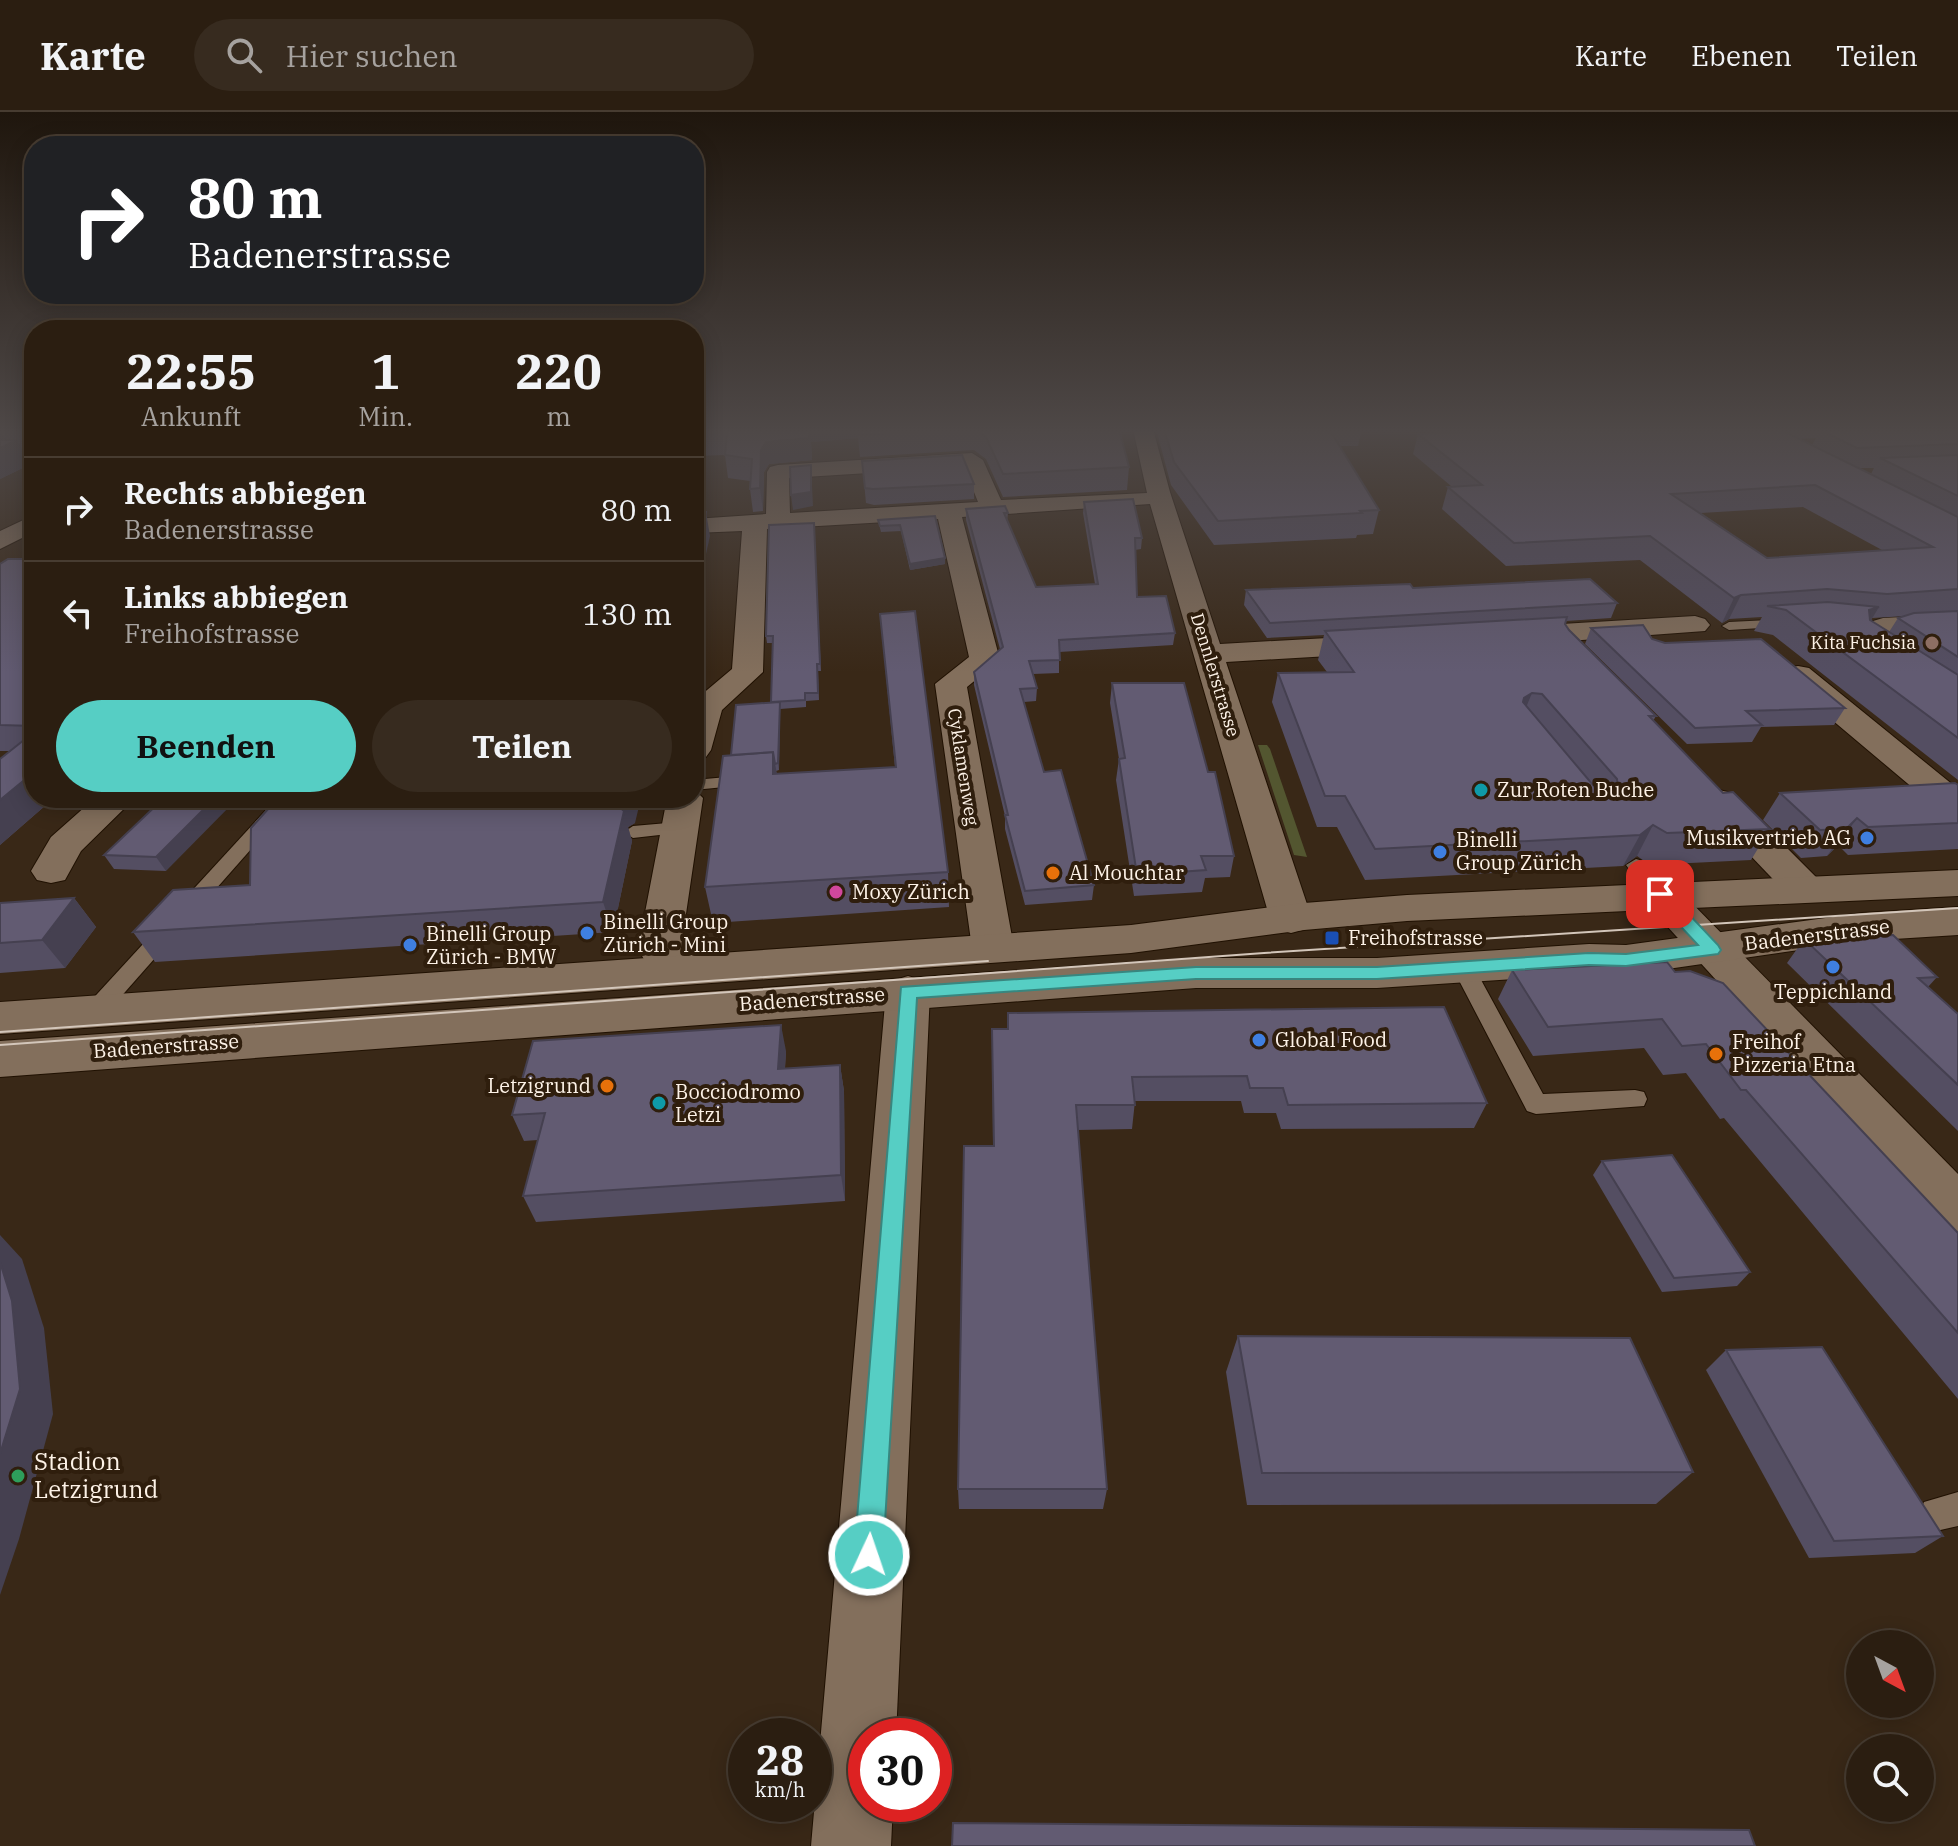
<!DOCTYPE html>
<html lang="de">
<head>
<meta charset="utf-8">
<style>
  body { margin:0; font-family:"IBM Plex Serif",serif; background:#372b1f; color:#f1f3f6; height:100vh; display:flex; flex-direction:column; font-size:30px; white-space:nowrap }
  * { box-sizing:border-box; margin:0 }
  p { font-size:26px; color:#a6a29f }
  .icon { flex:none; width:44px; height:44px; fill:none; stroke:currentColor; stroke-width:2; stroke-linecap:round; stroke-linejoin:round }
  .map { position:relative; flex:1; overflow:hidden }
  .drawer { position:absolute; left:24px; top:208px; width:680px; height:488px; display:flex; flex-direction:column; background:#2b1e11; border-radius:32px; box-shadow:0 4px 20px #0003,0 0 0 2px #473c31 }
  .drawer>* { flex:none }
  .hud { position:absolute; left:24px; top:24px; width:680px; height:168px; border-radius:32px; box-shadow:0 4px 20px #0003,0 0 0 2px #473c31; background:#202124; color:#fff; overflow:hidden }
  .needle { width:52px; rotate:139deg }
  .fabs { position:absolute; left:1846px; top:1518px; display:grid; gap:16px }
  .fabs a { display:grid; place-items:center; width:88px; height:88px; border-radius:50%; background:#2b1e11; box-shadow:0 4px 20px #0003,0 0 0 2px #473c31; font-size:40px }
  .speed { position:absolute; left:728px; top:1606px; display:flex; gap:16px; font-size:40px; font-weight:700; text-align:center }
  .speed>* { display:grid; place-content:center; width:104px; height:104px; border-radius:50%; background:#2b1e11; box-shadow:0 4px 20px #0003,0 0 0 2px #473c31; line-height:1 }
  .speed small { font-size:20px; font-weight:400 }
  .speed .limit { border:12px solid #d22; background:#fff; color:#111 }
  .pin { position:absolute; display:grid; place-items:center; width:68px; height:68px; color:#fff; margin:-34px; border-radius:16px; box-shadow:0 4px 12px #0006 }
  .me { position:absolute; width:88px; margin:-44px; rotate:3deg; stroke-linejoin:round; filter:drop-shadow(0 0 6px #0008) }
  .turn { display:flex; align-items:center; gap:28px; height:168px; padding:0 32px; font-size:36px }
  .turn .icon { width:104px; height:104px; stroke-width:2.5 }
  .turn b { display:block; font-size:56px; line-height:68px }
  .eta { display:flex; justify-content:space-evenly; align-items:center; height:136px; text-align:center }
  .eta b { font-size:48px; font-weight:800; line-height:56px }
  .primary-button { display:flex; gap:16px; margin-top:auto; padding:16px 32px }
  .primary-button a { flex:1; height:92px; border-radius:48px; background:#56cec4; color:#111; font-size:32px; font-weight:800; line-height:92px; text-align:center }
  .primary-button a+a { background:#372b1f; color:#f1f3f6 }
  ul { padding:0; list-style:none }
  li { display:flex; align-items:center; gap:24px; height:104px; padding:0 32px; border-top:2px solid #473c31 }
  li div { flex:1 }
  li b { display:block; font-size:30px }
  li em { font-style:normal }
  header { display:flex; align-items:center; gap:48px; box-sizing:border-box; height:112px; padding:0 40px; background:#2b1e11; border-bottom:2px solid #473c31 }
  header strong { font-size:38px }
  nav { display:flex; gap:44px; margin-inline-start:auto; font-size:28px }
  .search { width:560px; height:72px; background:#372b1f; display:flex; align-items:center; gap:20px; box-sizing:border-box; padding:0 28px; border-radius:44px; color:#a6a29f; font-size:30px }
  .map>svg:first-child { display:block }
  .green { fill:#535630 }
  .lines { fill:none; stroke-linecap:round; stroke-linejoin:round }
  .service-casing { stroke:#201102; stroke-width:2 }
  .minor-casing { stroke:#201102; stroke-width:2 }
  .tertiary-casing { stroke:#201102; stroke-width:2 }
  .service { fill:#836f5c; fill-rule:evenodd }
  .minor { fill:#836f5c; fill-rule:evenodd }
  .tertiary { fill:#836f5c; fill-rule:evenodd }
  .tram { stroke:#d3c6ba; stroke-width:2 }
  .wall { fill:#544e62; fill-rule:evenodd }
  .shaded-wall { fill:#454050 }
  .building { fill:#625b72; stroke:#454050; stroke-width:2; fill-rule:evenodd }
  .route { fill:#56cec4; stroke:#38867f; stroke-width:2 }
  .education-dot { fill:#8d6e63; stroke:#2f1e0d; stroke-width:3 }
  .culture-dot { fill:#0f9aa8; stroke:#2f1e0d; stroke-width:3 }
  .shop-dot { fill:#3f7fe0; stroke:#2f1e0d; stroke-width:3 }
  .food-dot { fill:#e8710a; stroke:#2f1e0d; stroke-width:3 }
  .hotel-dot { fill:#d1479c; stroke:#2f1e0d; stroke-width:3 }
  .transit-dot { fill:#1a4fb4; stroke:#2f1e0d; stroke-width:3 }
  .leisure-dot { fill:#2e9e5b; stroke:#2f1e0d; stroke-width:3 }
  .labels { text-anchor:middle; stroke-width:8; stroke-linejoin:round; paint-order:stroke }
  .far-poi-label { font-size:18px; fill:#fdf2e7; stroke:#2f1e0d; text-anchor:end }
  .far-street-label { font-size:18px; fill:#fdf2e7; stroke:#2f1e0d }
  .poi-label { font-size:20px; fill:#fdf2e7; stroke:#2f1e0d; text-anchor:start }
  .street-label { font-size:20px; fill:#fdf2e7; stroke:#2f1e0d }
  .near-poi-label { font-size:24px; fill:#fdf2e7; stroke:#2f1e0d; text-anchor:start }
</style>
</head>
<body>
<header>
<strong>Karte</strong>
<div class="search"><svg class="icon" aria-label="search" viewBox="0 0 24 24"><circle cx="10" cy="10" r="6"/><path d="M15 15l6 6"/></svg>Hier suchen</div>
<nav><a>Karte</a><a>Ebenen</a><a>Teilen</a></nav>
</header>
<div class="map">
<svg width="1958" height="1734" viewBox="0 0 1958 1734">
  <rect width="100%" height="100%" fill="#392817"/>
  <!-- green -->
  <path class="green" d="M1258,633H1267L1270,637L1307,745L1294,743Z"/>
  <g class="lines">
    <!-- service casing -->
    <g class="service-casing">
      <g id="service">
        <path d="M1788,507L1793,508V514L1729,518L1722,514L1729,510Z"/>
        <path d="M749,663L758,668L755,672L694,678V668Z"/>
        <path d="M277,686H296L103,905H87L84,899L87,893Z"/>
        <path d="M679,710L686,712L688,716L686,720L633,726L624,720L633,714Z"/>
        <path d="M1636,747L1643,749L1667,777L1670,782L1667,787H1653L1629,757L1626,753Z"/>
        <path d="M1463,848L1471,850L1474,855L1543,982L1635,978L1644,980L1647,987L1644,994L1536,1002L1527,999L1452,855L1455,850Z"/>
        <path d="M1958,1380V1414L1936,1419L1924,1414L1919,1402L1924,1390Z"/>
      </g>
    </g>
    <!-- minor casing -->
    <g class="minor-casing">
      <g id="minor">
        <path d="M1133,317H1153L1170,380L1220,532L1381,523L1392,526L1396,532L1392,538L1381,541L1226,550L1312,807L1306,817L1291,821L1276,817L1270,807L1150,392L962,405L1000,548L967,575L1014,836L1008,846L993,850L978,846L972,836L935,572L969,545L938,407L767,417L763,560L722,598L711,638L706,645L694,648V589L732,557L742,419L694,421V407L766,402L767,360L770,355L778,353L972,341L983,348L1001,388L1147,381ZM964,355L978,390L790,401L789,366Z"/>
        <path d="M34,403V420L0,437V419Z"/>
        <path d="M1958,502V520L1883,524L1873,521L1868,515L1873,509L1883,506Z"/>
        <path d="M1695,504L1705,507L1710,513L1705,519L1513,533L1503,530L1498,524L1503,518L1513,515Z"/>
        <path d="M1798,554L1809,556L1958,677V706L1945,703L1787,570L1782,563L1787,556Z"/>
        <path d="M694,677L703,686L681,836L689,849L680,869L665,873L650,869L643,858L645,849L638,837L667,686H694Z"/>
        <path d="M1719,678L1732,681L1818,767L1824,776L1818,785L1804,789L1790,785L1706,697L1701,689L1706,681Z"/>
        <path d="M95,686H135L81,739L65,768L51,771L37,768L31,759L51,725Z"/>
        <path d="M1660,769L1674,773L1958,1062V1120L1939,1113L1646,791L1640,782L1646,773Z"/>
        <path d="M908,864L924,869L930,880L896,1624H866V1692H893L891,1734H811L886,880L892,869Z"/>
      </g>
    </g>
    <!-- tertiary casing -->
    <g class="tertiary-casing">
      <g id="tertiary">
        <path d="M1958,758V784L1407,809L1304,818L1131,841L0,922V890L1131,813L1304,791L1407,783Z"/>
        <path d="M1958,795V823L1862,829L1626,863L1589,862L1377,876H1196L0,965V929L1196,846H1377L1589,832L1626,833L1862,801Z"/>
      </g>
    </g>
    <!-- service -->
    <use href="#service" class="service"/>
    <!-- minor -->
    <use href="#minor" class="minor"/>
    <!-- tertiary -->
    <use href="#tertiary" class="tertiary"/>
    <!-- tram -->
    <g class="tram">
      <path d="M0,920L988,849"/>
      <path d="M0,933L1264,841L1958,796"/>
    </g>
  </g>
  <!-- wall -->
  <g class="wall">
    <path d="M0,317H34V344L32,340H24L31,352L0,367Z"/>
    <path d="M694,317H1119L1129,355L1127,378L1003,385L986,347L974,338L860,345L858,326L811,330L812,348L769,352L764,360L763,399L753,400L750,377V369L728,366L725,343L694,344Z"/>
    <path d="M1156,317H1362L1358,334H1339L1379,398L1373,422L1357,423L1356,426L1214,433L1171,373Z"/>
    <path d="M1463,317H1958V668L1773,523L1754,519L1762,505L1729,507L1722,511L1640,448L1506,454L1442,397L1448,375L1451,374L1413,342L1418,322L1466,320ZM1816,326L1812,333L1799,327ZM1858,356H1874L1871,362ZM1803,395L1882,438L1767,446L1701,401ZM1907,504L1898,506L1889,520L1871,509L1872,506Z"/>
    <path d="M862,349L974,372V387L874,393L866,391Z"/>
    <path d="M1084,390L1142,426L1141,437L1135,438L1137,485L1175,521L1173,533L1059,540V561L1033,562L1037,576L1036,589L1024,590L1044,660L1094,773L1092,788L1025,793L1005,717V704L974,573V560L1000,537L966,408V397L1008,401L1007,410L1036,475L1095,472L1083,401Z"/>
    <path d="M935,404L945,452L910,458L901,419L881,420L878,408Z"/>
    <path d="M814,411L821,559H818L819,588L806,589V595L780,597L779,658L776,659L777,662L895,655L880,502L948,760L949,795L713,811L705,775L731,643L771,591L773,531H767L766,524Z"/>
    <path d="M34,447V686H54L0,733L9,639H0V452Z"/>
    <path d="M1413,476L1617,491L1611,506L1566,509L1565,512L1569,518L1656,604L1653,609L1723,681L1770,717L1751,748L1650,753L1637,744L1623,754L1365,768L1337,715H1317L1272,590L1278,561L1327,560L1318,548L1324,523L1267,526L1244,493L1246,478Z"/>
    <path d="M1591,516L1652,527L1845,596L1834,613L1761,615L1752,630L1687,632L1585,532Z"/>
    <path d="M1112,571L1208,660L1234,744L1230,765L1205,766L1202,780L1134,784L1116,668L1119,647L1110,591Z"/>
    <path d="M1958,673V737L1848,743L1838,733L1827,744L1801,746L1763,708L1780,681Z"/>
    <path d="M164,686L166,759L114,757L104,743Z"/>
    <path d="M635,711L628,715L632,729L613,820L155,850L133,820L250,773Z"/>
    <path d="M74,786L96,815L65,856L0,861V791Z"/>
    <path d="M1804,827L1937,865L1928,875L1958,902V1019L1787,851Z"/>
    <path d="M1512,858L1675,860L1958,1121V1287L1724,1006L1720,1007L1686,961L1663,963L1644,936L1533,944L1498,887Z"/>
    <path d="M1008,901L1487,991L1474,1016L1281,1017L1276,1001H1244L1241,989H1135L1132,1017L1078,1018L1107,1377L1103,1397H959L958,1377L993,1034L992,917H1008Z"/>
    <path d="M786,939L785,957L840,953L844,979L845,1089L536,1110L523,1084L538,1028L524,1029L512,1003Z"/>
    <path d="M1602,1049L1750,1160L1737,1174L1662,1180L1593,1063Z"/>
    <path d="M1238,1224L1693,1360L1656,1392L1247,1393L1226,1260Z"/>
    <path d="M1726,1238L1943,1424L1915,1441L1809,1446L1706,1258Z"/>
  </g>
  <!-- shaded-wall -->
  <g class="shaded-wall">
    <path d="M809,317H858V326L811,330L812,348L769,352L764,360L763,399L760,376L761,338L766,330Z"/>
    <path d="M0,318L8,332L17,328L31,352L0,367Z"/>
    <path d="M33,321L34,323V344L23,325Z"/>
    <path d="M811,353L813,394L793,398L791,383Z"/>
    <path d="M706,400L710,424L694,496V450Z"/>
    <path d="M945,446V452L910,458V452Z"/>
    <path d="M1741,483L1729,507L1722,511L1734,486Z"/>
    <path d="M1879,495L1864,520L1869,498Z"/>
    <path d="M1532,581L1520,610L1524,586Z"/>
    <path d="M780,590V597L779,658L778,651Z"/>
    <path d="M773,640L779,674L773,662Z"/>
    <path d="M34,660V686H54L0,733V688Z"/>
    <path d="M215,686H238L166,759L156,745Z"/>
    <path d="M620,686H641L635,711L628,715L632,729L613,820L603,790L613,690Z"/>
    <path d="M1857,706L1838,733L1827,744L1846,717Z"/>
    <path d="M1653,713L1637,744L1623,754L1640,723Z"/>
    <path d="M74,786L96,815L65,856L42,828Z"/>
    <path d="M781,913L786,939L783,984L778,957Z"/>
    <path d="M840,953L844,979L845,1089L841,1063Z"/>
    <path d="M0,1123L22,1147L44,1216L53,1302L19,1427L0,1483Z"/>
  </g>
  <!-- building -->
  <g class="building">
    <path d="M21,317H34V321L23,325Z"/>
    <path d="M694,317H809V326L766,330L761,338L760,376L750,377L752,347L725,343L727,321L694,322Z"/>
    <path d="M858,317H966L859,323Z"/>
    <path d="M974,317H1119L1129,355L1003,362L986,325Z"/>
    <path d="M1164,317H1329L1379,398L1360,399L1362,401L1218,409L1174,350Z"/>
    <path d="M1498,317H1779L1958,405V477L1887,482L1827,477L1741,483L1734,486L1650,424L1514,431L1448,375L1482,373L1418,322L1499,318ZM1815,373L1933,435L1767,446L1671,382Z"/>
    <path d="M1836,317H1958V332L1857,336L1820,318Z"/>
    <path d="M0,328H17L0,336Z"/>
    <path d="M962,343L974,372L873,377L865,376L862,349Z"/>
    <path d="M1958,343V384L1880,346Z"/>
    <path d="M811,353V380L791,383L790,355Z"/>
    <path d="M1133,387L1142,426H1135L1137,485L1166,484L1175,521L1059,528L1060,548L1029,549L1037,576L1020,577L1044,660L1061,658L1094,773L1025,779L1005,703H1008L974,560L1003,535L966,397L1005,394L1008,401H1004L1036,475L1098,472L1084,390Z"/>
    <path d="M694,400H706L694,450Z"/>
    <path d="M935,404L945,446L910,452L900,413L880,414L878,408Z"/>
    <path d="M814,411L820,552H817L818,581H805V588L771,590L773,524H766L769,413Z"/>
    <path d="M8,447H34V614L0,613V452Z"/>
    <path d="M1590,467L1617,491L1270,511L1246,478L1410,472L1413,476Z"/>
    <path d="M1828,490L1879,495L1869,498L1870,508L1958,563V626L1786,498L1767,494Z"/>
    <path d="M915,499L948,760L705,775L723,644L773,640V662L896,655L880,502Z"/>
    <path d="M1958,499V545L1898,506L1914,501Z"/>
    <path d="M1567,505L1565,512L1569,518L1656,604H1649L1723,681L1733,680L1770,717L1667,721L1653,713L1640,723L1375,737L1345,684H1325L1278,561L1354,560L1325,519ZM1532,581L1542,582L1617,667L1618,678L1598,679L1523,590L1524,586Z"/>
    <path d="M1643,513L1652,527L1665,531L1761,527L1845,596L1746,599L1762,613L1695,616L1591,516Z"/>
    <path d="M1112,571H1184L1208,660H1215L1234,744H1201L1206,758L1137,763L1119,647L1125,646Z"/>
    <path d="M780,590L778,651L775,652L773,640L731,643L736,593Z"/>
    <path d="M34,620V660L0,688V647Z"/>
    <path d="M1955,671L1958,673V711L1868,715L1857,706L1846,717L1820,718L1780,681Z"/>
    <path d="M164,686H215L156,745L104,743Z"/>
    <path d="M278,686H620L613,690L624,699L603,790L133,820L173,778L250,773L251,716Z"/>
    <path d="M74,786L42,828L0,831V791Z"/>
    <path d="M1893,823L1937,865L1918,866L1958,902V973L1804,827Z"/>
    <path d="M1667,850L1675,860L1690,859L1723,871L1958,1121V1221L1746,978H1741L1706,932L1682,934L1662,907L1548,915L1512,858Z"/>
    <path d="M1444,895L1487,991L1288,993L1283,976H1250L1247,964L1132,965L1135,993H1076L1107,1377H958L964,1034H994L992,917H1008V901Z"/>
    <path d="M781,913L778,957L840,953L841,1063L523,1084L545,1001L512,1003L533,929Z"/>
    <path d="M1672,1043L1750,1160L1674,1166L1602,1049Z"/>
    <path d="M0,1150L12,1189L20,1277L0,1342Z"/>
    <path d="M1238,1224L1630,1226L1693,1360L1262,1361Z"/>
    <path d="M1822,1235L1943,1424L1834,1429L1726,1238Z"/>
    <path d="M953,1711L1749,1718L1755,1734H952Z"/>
  </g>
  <!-- sky -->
  <linearGradient id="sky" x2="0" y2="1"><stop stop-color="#1f160d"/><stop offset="0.57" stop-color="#4e4847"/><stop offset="1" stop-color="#4e4847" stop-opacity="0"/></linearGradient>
  <rect width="1958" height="560" fill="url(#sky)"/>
  <!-- route -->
  <path class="route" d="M1660,777L1666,778L1718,833L1721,838L1718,842L1626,854L1589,853L1377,867H1196L917,886L883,1443L879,1453L869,1457L859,1453L854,1443L901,875L1196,855H1377L1589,841L1626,842L1698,833L1654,786L1652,782L1654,778Z"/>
  <!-- markers -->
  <circle class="education-dot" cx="1932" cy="531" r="8"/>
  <g class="culture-dot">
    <circle cx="1481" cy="678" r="8"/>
    <circle cx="659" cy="991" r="8"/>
  </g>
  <g class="shop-dot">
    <circle cx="1867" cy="726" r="8"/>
    <circle cx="1440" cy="740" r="8"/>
    <circle cx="587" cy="821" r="8"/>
    <circle cx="410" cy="833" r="8"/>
    <circle cx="1833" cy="855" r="8"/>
    <circle cx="1259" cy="928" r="8"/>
  </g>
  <g class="food-dot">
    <circle cx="1053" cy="761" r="8"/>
    <circle cx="1716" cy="942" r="8"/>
    <circle cx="607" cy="974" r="8"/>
  </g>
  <circle class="hotel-dot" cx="836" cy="780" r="8"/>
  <rect class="transit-dot" x="1324" y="818" width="16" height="16" rx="4"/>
  <circle class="leisure-dot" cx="18" cy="1364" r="8"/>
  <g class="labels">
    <!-- far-poi labels -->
    <g class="far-poi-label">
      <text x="1916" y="537">Kita Fuchsia</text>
    </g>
    <!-- far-street labels -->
    <g class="far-street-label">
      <text transform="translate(1215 563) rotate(73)" y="6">Dennlerstrasse</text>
      <text transform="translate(963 655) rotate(81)" y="6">Cyklamenweg</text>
    </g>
    <!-- poi labels -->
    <g class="poi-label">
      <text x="1497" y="685">Zur Roten Buche</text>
      <text x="1851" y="733" text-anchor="end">Musikvertrieb AG</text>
      <text x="1456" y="735">Binelli<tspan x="1456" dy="23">Group Zürich</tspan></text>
      <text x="1069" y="768">Al Mouchtar</text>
      <text x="852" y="787">Moxy Zürich</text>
      <text x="603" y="817">Binelli Group<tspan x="603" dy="23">Zürich - Mini</tspan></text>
      <text x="426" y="829">Binelli Group<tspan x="426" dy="23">Zürich - BMW</tspan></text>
      <text x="1348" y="833">Freihofstrasse</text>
      <text x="1833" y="887" text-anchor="middle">Teppichland</text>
      <text x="1275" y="935">Global Food</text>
      <text x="1732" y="937">Freihof<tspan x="1732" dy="23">Pizzeria Etna</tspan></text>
      <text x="591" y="981" text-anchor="end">Letzigrund</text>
      <text x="675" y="987">Bocciodromo<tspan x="675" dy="23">Letzi</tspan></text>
    </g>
    <!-- street labels -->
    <g class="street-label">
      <text transform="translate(1817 823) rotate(-7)" y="7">Badenerstrasse</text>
      <text transform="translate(812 887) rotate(-4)" y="7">Badenerstrasse</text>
      <text transform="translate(166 934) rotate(-4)" y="7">Badenerstrasse</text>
    </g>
    <!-- near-poi labels -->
    <g class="near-poi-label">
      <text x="34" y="1358">Stadion<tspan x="34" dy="28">Letzigrund</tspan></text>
    </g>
  </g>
</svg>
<div class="fabs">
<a><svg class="needle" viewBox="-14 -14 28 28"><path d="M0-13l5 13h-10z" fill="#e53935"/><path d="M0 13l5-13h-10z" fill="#a6a29f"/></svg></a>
<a><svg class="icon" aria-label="search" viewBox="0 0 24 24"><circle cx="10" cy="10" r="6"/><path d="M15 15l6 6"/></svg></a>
</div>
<div class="speed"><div>28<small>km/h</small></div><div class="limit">30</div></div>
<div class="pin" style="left:1660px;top:782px;background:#d93025"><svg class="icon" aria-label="arrive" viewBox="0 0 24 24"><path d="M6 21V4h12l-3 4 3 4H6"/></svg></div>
<svg class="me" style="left:869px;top:1443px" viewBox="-20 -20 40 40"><circle r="17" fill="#56cec4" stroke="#fff" stroke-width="3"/><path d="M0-11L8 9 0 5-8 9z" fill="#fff"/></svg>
<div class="hud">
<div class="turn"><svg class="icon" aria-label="right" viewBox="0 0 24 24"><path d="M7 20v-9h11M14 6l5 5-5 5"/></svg><div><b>80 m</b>Badenerstrasse</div></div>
</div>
<section class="drawer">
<div class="eta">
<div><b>22:55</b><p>Ankunft</p></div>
<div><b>1</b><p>Min.</p></div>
<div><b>220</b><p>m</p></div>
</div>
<ul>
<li><svg class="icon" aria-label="right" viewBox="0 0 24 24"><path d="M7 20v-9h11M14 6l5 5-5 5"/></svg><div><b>Rechts abbiegen</b><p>Badenerstrasse</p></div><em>80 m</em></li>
<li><svg class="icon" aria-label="left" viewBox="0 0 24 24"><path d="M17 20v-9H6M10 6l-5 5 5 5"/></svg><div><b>Links abbiegen</b><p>Freihofstrasse</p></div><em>130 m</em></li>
</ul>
<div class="primary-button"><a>Beenden</a><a>Teilen</a></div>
</section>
</div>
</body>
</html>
